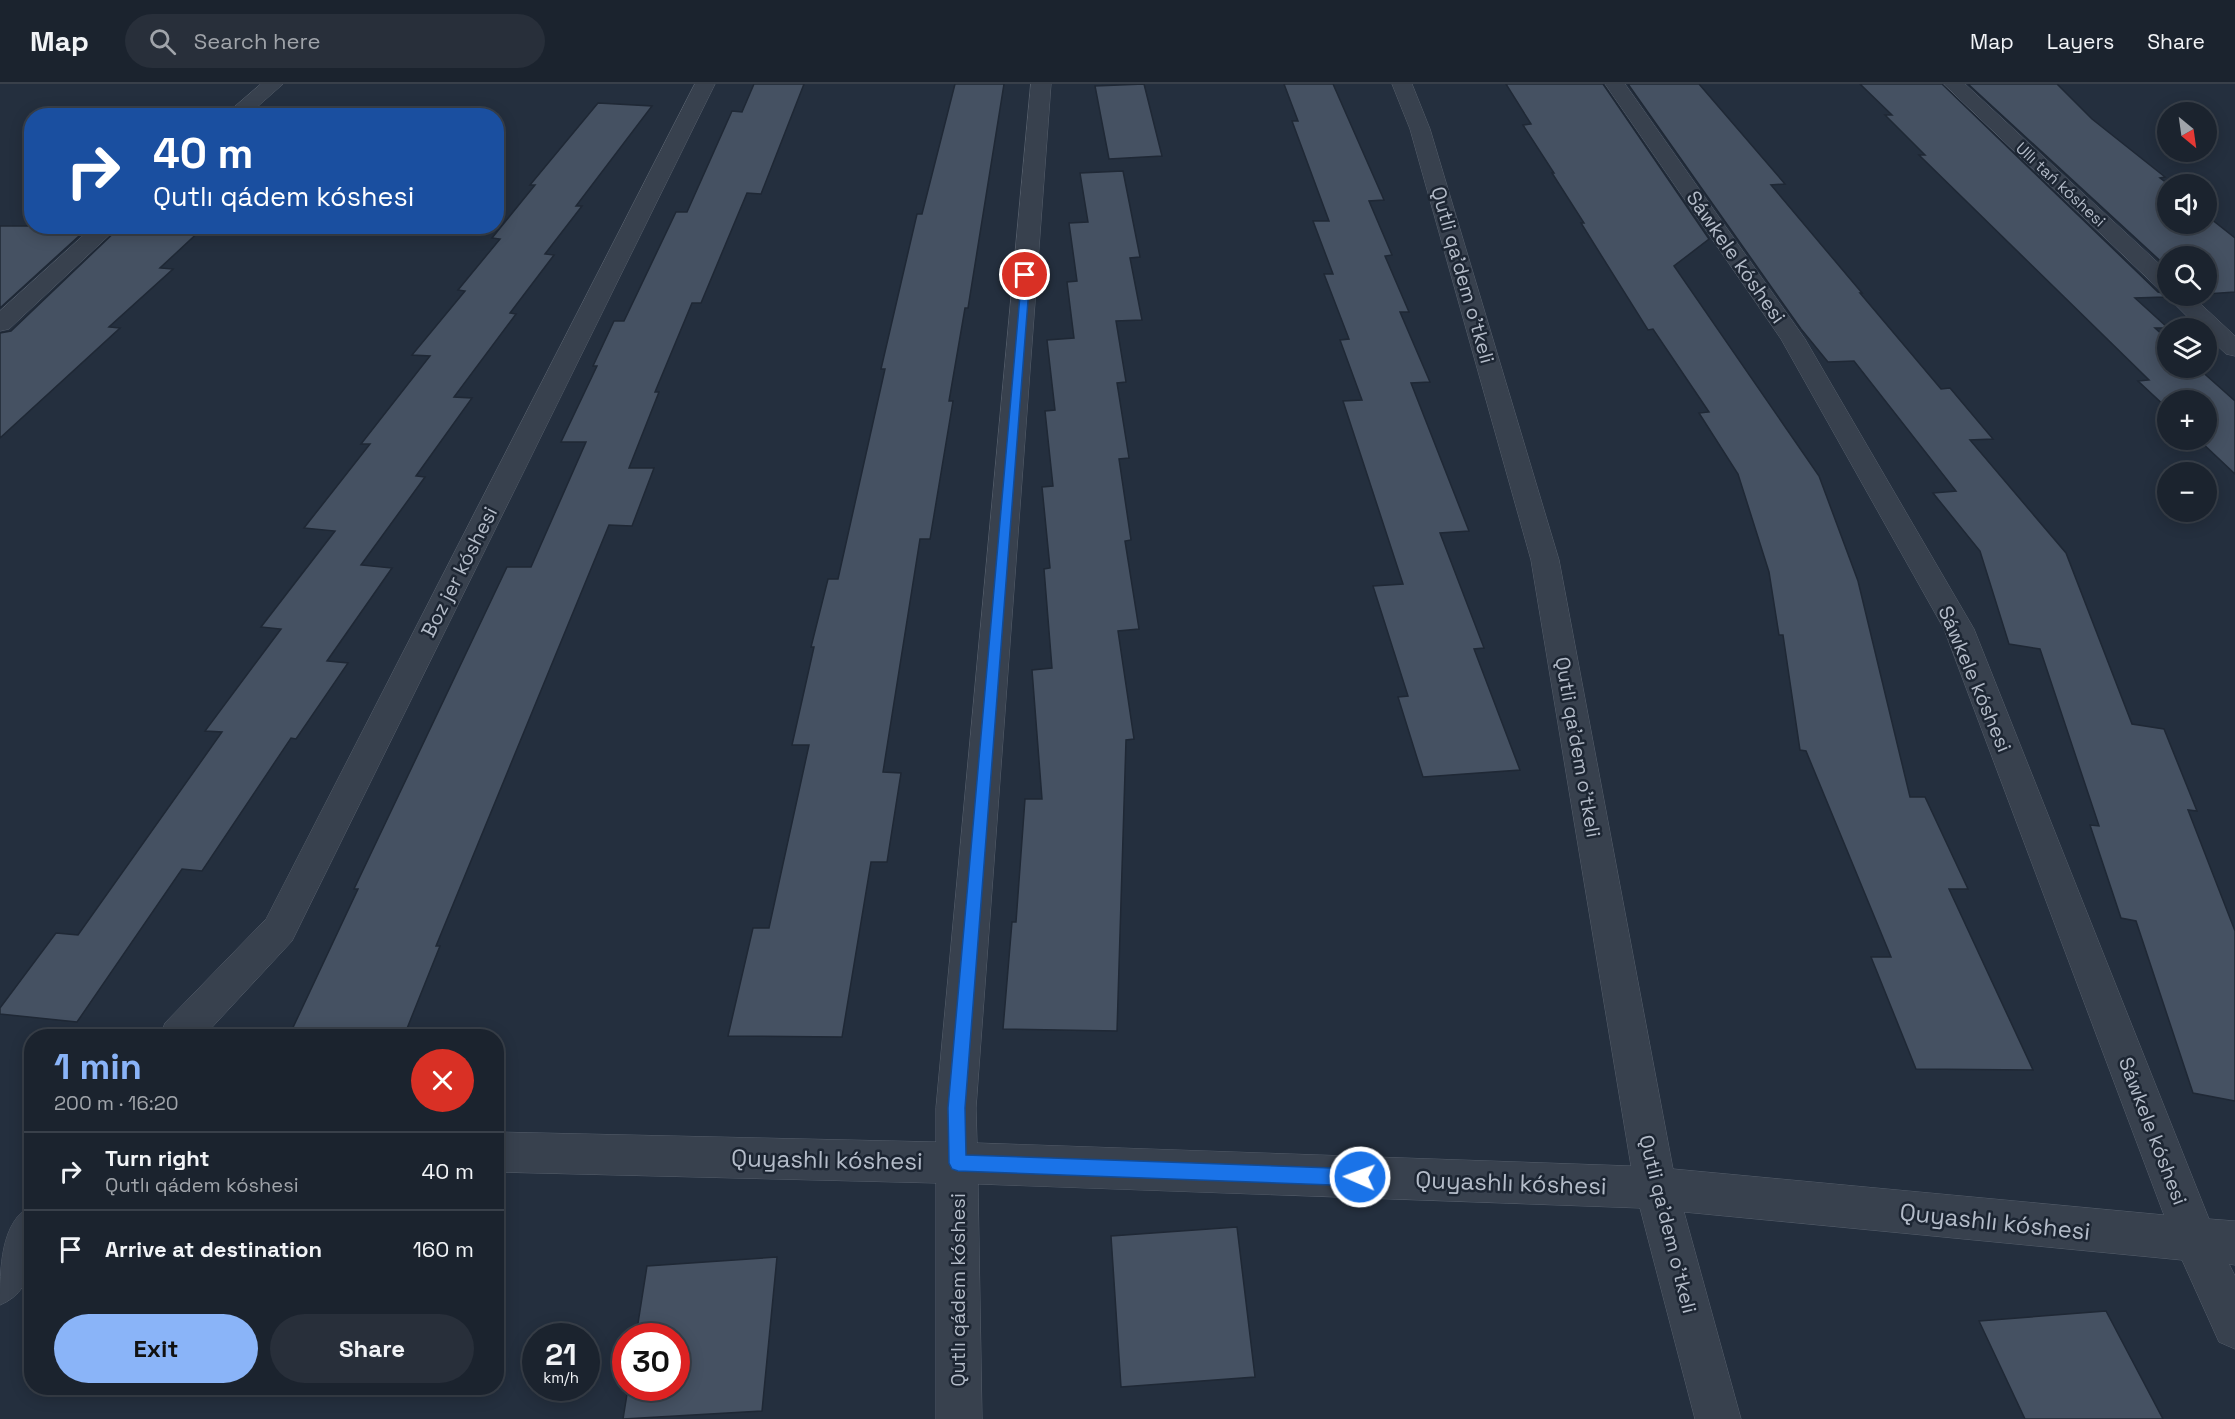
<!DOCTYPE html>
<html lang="en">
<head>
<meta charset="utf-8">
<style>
  body { margin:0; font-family:"Space Grotesk",sans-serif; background:#282f3a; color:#f1f3f6; height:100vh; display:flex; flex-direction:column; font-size:22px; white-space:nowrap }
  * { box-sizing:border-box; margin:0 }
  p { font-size:20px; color:#a0a4aa }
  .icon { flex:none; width:33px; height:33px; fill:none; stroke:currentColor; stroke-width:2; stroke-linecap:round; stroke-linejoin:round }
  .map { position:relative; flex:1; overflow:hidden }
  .side { position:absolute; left:24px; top:945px; width:480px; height:366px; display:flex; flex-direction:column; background:#1b232e; border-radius:24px; box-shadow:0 3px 15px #0003,0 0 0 2px #39404a }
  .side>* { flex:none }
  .top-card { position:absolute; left:24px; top:24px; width:480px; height:126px; border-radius:24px; box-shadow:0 3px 15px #0003,0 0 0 2px #39404a; background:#1a4fa0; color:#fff; overflow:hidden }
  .needle { width:39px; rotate:151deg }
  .buttons { position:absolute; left:2157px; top:18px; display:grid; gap:12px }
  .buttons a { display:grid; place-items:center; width:60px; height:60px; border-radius:50%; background:#1b232e; box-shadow:0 3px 15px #0003,0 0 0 2px #39404a; font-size:30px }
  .speed { position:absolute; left:522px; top:1239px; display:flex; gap:12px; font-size:30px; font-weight:700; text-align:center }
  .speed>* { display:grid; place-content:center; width:78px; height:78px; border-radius:50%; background:#1b232e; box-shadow:0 3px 15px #0003,0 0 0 2px #39404a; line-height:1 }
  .speed small { font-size:15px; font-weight:400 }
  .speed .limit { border:9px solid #d22; background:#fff; color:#111 }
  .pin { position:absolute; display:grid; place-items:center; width:51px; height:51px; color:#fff; margin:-26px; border:3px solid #fff; border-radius:50%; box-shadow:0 2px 6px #0007 }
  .me { position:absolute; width:66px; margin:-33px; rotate:272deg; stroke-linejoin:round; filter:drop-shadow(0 0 4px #0008) }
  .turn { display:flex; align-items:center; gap:21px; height:126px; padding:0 30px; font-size:27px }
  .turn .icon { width:78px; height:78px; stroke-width:2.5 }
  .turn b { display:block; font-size:42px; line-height:51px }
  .round { display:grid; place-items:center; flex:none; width:63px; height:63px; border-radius:32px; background:#282f3a }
  .head { display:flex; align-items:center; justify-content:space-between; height:102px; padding:0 30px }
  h1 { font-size:36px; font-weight:800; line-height:45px; color:#8ab4f8 }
  .action { display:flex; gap:12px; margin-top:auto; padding:12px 30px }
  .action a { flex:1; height:69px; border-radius:36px; background:#8ab4f8; color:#111; font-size:24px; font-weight:800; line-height:69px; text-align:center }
  .action a+a { background:#282f3a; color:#f1f3f6 }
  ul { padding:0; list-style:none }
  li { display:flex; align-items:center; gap:18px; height:78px; padding:0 30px; border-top:2px solid #39404a }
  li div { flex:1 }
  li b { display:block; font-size:22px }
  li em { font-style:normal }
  header { display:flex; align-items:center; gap:36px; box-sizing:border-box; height:84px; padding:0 30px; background:#1b232e; border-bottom:2px solid #39404a }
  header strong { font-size:28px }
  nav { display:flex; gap:33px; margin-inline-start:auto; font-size:21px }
  .search { width:420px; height:54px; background:#282f3a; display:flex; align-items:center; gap:15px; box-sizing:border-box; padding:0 21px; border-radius:33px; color:#a0a4aa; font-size:22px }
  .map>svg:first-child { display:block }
  .building { fill:#455162; stroke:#1f2835; stroke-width:1.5 }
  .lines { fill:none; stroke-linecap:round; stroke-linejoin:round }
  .minor-casing { stroke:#565f6c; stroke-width:1 }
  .minor { fill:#38414e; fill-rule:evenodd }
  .route { fill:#1a73e8; stroke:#114b97; stroke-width:1.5 }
  .labels { text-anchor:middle; stroke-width:5; stroke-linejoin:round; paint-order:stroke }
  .far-street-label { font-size:16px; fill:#b4bcc9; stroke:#1d2633 }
  .street-label { font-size:20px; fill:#b4bcc9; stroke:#1d2633 }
  .near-street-label { font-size:24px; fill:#b4bcc9; stroke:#1d2633 }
</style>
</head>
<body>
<header>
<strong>Map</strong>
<div class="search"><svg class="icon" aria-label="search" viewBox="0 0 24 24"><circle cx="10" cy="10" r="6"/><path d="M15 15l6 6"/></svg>Search here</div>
<nav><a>Map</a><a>Layers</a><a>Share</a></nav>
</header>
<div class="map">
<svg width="2235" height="1335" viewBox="0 0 2235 1335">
  <rect width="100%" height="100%" fill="#242f3e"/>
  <!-- building -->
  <g class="building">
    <path d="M754,0H804L761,110L747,109L701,219H692L655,308H659L629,384H654L632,442L609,441L436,862H440L404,952H289L358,805H354L507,483H531L586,358H561L597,282H593L614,237H624L676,128H687L732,27L742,28Z"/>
    <path d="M955,0H1004L968,224H965L949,317H953L930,455H920L883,688L901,689L887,778H871L842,953L728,952L753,844H769L809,661H792L814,563H811L828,495H838L885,285H881L917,130H922Z"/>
    <path d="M1144,0L1162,72L1109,75L1095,2Z"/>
    <path d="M1284,0H1333L1384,116L1369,117L1392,171L1385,172L1409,228H1400L1430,298L1411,299L1469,447L1440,449L1484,564L1474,565L1520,686L1423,693L1398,613L1408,612L1373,502L1403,500L1343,317L1362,316L1340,256L1349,255L1324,190H1333L1313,137H1329L1292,37H1298Z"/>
    <path d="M1506,0H1603L1709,155L1674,182L1819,392L1858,497L1910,713H1925L1968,805H1949L2033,986L1916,985L1871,873H1891L1806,667L1800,666L1783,551H1779L1769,488L1738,390L1699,329L1709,328L1653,245L1648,246L1581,139H1584L1552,89H1554L1523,41L1531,40Z"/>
    <path d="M1628,0H1699L1785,100L1771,101L1862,209H1860L1941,305L1950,304L1993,355L1970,356L2066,469L2132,640L2164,645L2197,727L2188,726L2235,847V1017L2193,1009L2136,837L2121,834L2090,741L2099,742L2040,565L2009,560L1980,467L1933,409L1956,407L1854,277L1828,278L1801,245Z"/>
    <path d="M1860,0H1942L2158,208L2167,210L2165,213L2135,214L2168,244H2155L2168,256V284H2198L2235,317V390L2199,356H2206V316H2168V325L2138,297L2149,296L1919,71H1925L1885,31H1892Z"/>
    <path d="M1968,0H2057L2092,35L2165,93L2160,94L2168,100V140H2206V131L2235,154V208L2206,210V172H2168V184Z"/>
    <path d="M598,19L652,22L576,122H582L545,170L554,171L510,229L516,230L454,313L472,314L416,392L425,393L361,481L392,484L327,577L348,579L296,655L291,654L202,787L182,785L77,938L0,930V924L56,849L78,851L222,648L205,647L281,545L261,543L335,447L304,444L370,360H361L430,272L412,271L465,207L458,206L500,155L492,154L535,101H530Z"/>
    <path d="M1123,87L1140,173L1130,174L1142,236L1116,237L1126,298L1117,299L1129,374L1119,375L1131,456L1125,457L1139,545L1118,547L1134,655L1126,656L1117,947L1003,945L1012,838H1016L1025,715H1042L1032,586L1052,584L1044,485L1050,484L1042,403L1053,402L1045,327L1055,326L1047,256L1074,254L1067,198L1077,197L1069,139L1088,138L1080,89Z"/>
    <path d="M0,142H90L0,224Z"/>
    <path d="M121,142H205L160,184L173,185L109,243L120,244L0,354V249L11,247Z"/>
    <path d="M1237,1143L1255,1293L1121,1303L1111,1152Z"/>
    <path d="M777,1173L762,1327L623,1335L628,1304H676V1252H636L647,1182Z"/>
    <path d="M2106,1227L2163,1335H2025L1979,1237Z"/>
  </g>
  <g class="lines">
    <!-- minor casing -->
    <g class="minor-casing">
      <g id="minor">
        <path d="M261,0H283L247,32H224Z"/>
        <path d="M695,0H715L292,857L204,952H160L165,939L266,835Z"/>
        <path d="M1031,0H1051L976,1024L977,1059L1631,1082L1531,476L1410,45L1392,0H1412L1430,45L1559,476L1673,1085L2164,1131L1944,545L1781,255L1605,0H1625L1805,255L1974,545L2209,1135L2235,1137V1181L2229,1180L2235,1192V1265L2219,1258L2182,1176L1684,1128L1741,1335H1695L1640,1124L978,1100L982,1335H936V1099L496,1088V1048L936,1058V1024Z"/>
        <path d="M1944,0H1965L2168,188V208L2160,206Z"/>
        <path d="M94,142H119L9,245L0,247V227Z"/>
        <path d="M2167,212H2192L2235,252V272L2226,270L2206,251V244H2199Z"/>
        <path d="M32,1121C32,1158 41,1204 0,1221C0,1185 0,1137 32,1121Z"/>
      </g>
    </g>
    <!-- minor -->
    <use href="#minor" class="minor"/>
  </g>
  <!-- route -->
  <path class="route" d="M1022,189L1030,191L965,1024L966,1071L1360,1085L1366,1087L1368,1093L1366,1099L1360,1102L958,1087L952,1085L949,1079L948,1024Z"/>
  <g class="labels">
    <!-- far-street labels -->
    <g class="far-street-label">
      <text transform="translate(2061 100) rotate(43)" y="6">Ullı tań kóshesi</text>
    </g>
    <!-- street labels -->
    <g class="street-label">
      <text transform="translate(1736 173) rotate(55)" y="7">Sáwkele kóshesi</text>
      <text transform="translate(1463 191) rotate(74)" y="7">Qutli qa'dem o'tkeli</text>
      <text transform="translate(459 488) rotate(-63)" y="7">Boz jer kóshesi</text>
      <text transform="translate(1975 595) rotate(67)" y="7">Sáwkele kóshesi</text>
      <text transform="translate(1578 663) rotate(80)" y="7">Qutli qa'dem o'tkeli</text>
      <text transform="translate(2153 1047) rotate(69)" y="7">Sáwkele kóshesi</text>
      <text transform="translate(1668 1140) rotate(76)" y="7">Qutli qa'dem o'tkeli</text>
      <text transform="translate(958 1206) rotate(-90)" y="7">Qutlı qádem kóshesi</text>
    </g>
    <!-- near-street labels -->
    <g class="near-street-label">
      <text transform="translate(827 1076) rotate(1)" y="8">Quyashlı kóshesi</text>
      <text transform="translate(1511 1099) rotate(2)" y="8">Quyashlı kóshesi</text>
      <text transform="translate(1995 1138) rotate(6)" y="8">Quyashlı kóshesi</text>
    </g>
  </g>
</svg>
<div class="buttons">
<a><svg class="needle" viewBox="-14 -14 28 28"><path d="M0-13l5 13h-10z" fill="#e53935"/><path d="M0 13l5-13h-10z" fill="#a0a4aa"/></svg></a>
<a><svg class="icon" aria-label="sound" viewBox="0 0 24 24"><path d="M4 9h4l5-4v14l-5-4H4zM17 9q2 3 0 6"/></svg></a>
<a><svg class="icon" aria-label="search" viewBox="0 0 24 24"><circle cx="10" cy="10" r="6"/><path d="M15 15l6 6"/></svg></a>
<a><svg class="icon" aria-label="layers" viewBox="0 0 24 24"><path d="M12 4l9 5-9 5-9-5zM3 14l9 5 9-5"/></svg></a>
<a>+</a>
<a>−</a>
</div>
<div class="speed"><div>21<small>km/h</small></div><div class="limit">30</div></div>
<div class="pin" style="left:1025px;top:191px;background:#d93025"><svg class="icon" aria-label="arrive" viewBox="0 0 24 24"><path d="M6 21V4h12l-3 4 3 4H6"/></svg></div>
<svg class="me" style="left:1360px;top:1093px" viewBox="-20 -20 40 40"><circle r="17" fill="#1a73e8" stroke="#fff" stroke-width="3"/><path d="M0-11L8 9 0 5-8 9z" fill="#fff"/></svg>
<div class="top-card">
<div class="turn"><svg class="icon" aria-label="right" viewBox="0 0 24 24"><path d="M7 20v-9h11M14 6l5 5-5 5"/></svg><div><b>40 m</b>Qutlı qádem kóshesi</div></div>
</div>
<section class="side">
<div class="head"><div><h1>1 min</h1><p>200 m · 16:20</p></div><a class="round" style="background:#d93025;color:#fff"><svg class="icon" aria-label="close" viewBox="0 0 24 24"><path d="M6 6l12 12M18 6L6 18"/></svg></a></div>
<ul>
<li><svg class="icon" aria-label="right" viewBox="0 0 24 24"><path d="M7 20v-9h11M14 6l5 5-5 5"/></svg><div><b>Turn right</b><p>Qutlı qádem kóshesi</p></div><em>40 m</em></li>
<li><svg class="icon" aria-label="arrive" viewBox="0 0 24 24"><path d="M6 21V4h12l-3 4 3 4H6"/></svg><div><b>Arrive at destination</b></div><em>160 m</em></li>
</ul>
<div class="action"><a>Exit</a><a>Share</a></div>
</section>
</div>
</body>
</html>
